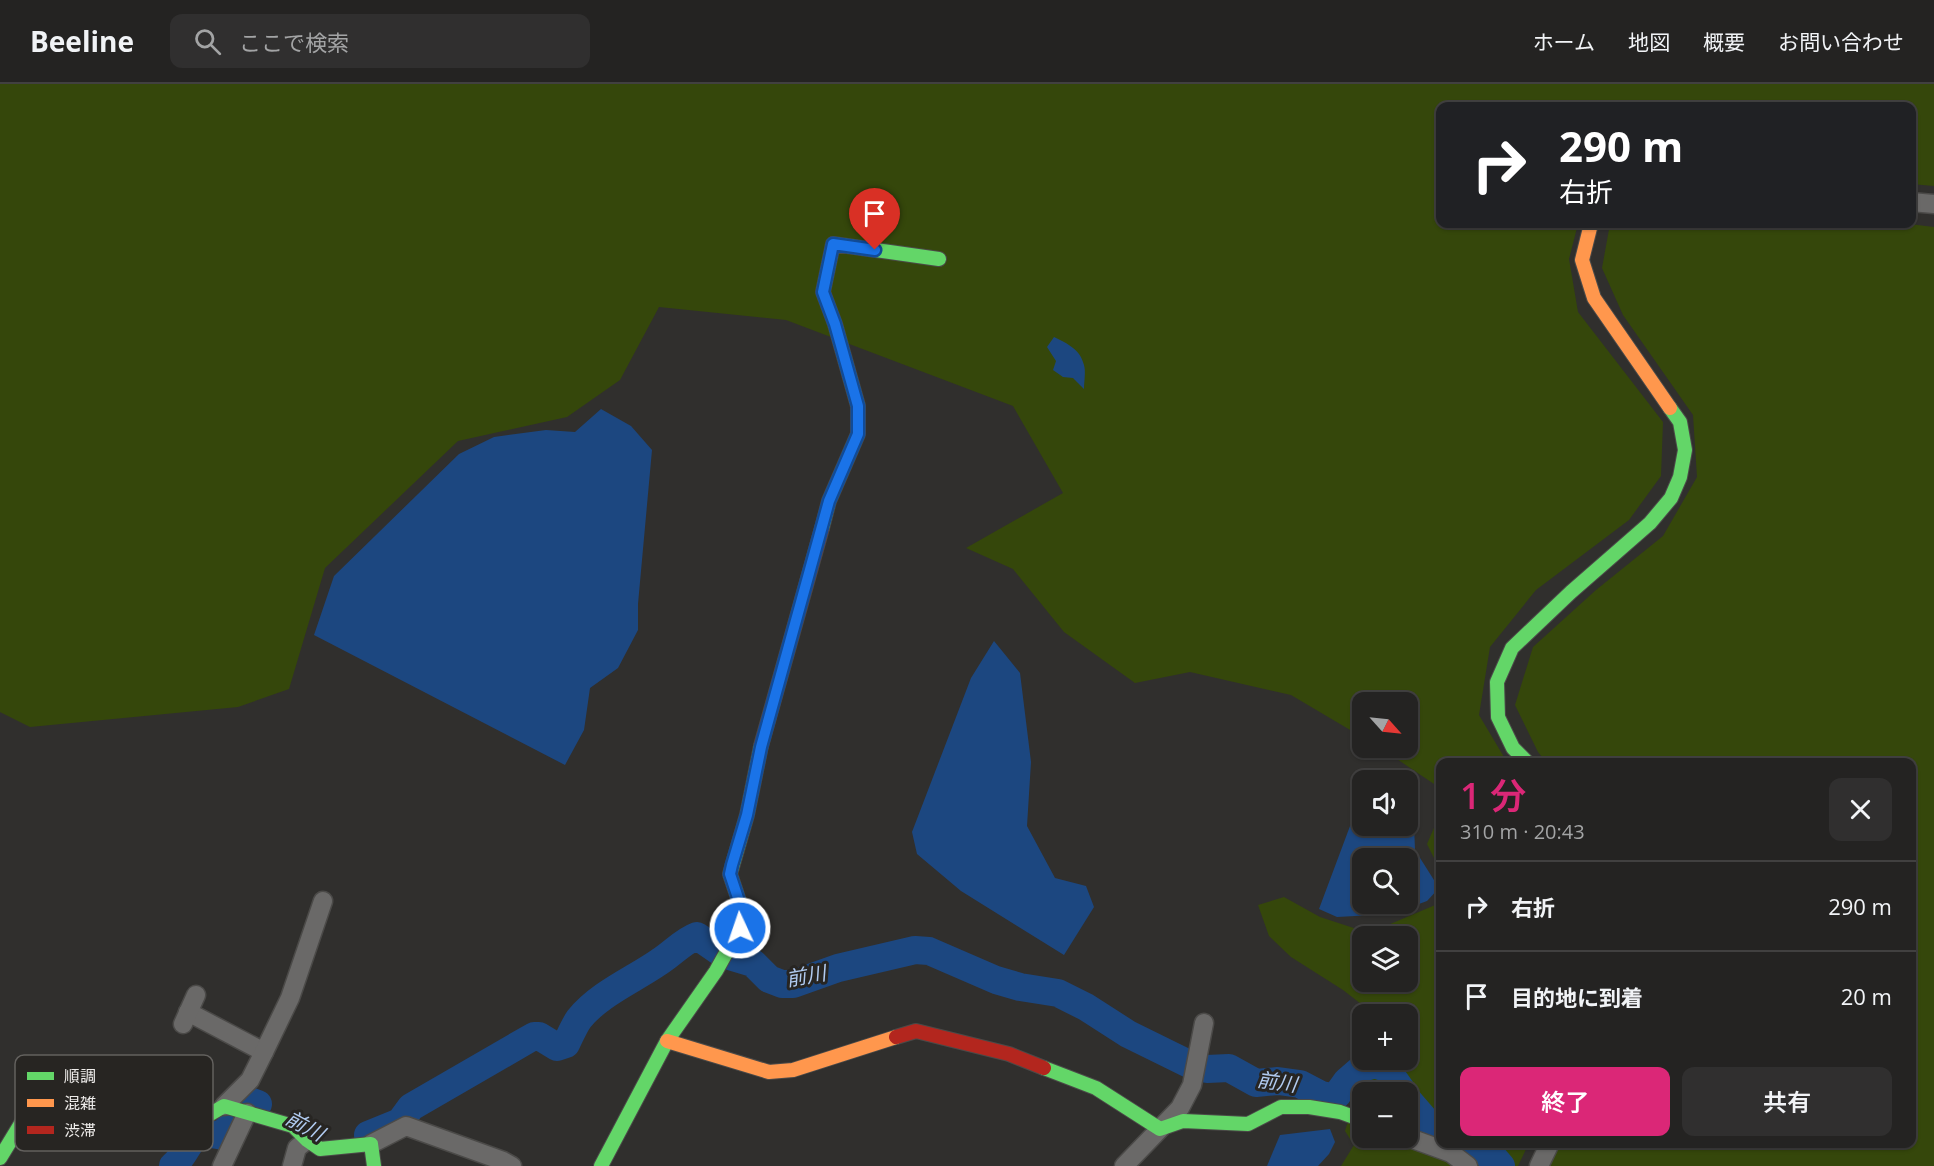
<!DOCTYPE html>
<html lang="ja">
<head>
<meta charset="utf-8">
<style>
  body { margin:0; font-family:"Open Sans","Noto Sans JP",sans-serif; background:#302f2f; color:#f1f3f6; height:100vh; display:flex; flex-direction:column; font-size:22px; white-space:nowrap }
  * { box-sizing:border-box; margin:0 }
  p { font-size:20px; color:#a3a4a5 }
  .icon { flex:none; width:33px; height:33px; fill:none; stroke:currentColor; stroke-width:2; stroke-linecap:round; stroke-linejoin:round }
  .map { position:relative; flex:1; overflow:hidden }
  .details { position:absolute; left:1436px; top:674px; width:480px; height:390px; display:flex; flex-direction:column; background:#242322; border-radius:12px; box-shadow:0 2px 4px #0004,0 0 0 2px #414040 }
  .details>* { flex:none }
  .banner { position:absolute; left:1436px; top:18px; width:480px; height:126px; border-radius:12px; box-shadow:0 2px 4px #0004,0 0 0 2px #414040; background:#202124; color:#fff; overflow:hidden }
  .needle { width:39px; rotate:117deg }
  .controls { position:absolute; left:1352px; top:608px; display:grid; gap:12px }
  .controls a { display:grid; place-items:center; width:66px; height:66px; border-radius:12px; background:#242322; box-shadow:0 2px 4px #0004,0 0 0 2px #414040; font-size:30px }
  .pin { position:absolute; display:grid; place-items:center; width:51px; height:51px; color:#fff; margin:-62px -26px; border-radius:50% 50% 50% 0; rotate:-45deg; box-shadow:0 0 6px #0007 }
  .pin .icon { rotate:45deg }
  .me { position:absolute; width:66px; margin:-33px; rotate:357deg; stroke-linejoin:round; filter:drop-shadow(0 0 4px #0008) }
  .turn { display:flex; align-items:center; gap:21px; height:126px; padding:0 24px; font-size:27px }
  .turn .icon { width:78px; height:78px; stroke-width:2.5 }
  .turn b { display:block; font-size:42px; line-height:51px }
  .round { display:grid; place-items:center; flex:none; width:63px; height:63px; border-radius:12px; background:#302f2f }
  .head { display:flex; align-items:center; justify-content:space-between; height:102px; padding:0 24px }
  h1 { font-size:36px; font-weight:600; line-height:45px; color:#db2777 }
  .primary-button { display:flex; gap:12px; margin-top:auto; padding:12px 24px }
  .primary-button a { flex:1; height:69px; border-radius:12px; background:#db2777; color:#fff; font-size:24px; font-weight:600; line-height:69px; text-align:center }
  .primary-button a+a { background:#302f2f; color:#f1f3f6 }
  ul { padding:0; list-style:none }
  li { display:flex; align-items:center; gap:18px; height:90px; padding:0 24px; border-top:2px solid #414040 }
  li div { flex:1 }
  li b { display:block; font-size:22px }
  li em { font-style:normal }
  header { display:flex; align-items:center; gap:36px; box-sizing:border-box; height:84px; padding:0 30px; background:#242322; border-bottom:2px solid #414040 }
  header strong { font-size:28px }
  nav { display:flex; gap:33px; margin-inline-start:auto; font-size:21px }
  .search { width:420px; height:54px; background:#302f2f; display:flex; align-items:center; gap:15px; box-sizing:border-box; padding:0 21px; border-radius:12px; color:#a3a4a5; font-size:22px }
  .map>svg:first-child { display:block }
  .green { fill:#35470b; fill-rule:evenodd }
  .water { fill:#1c4780; fill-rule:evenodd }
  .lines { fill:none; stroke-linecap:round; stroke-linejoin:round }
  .river { stroke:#1c4780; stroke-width:28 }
  .street-casing { stroke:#4b4a48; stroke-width:21 }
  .fast-casing { stroke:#4b4a48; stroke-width:16 }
  .slow-casing { stroke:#4b4a48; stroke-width:16 }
  .jam-casing { stroke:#4b4a48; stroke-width:16 }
  .street { stroke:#6a6968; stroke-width:18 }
  .fast { stroke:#63d668; stroke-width:14 }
  .slow { stroke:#ff974d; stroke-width:14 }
  .jam { stroke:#b3261e; stroke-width:14 }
  .route-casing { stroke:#114b97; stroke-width:15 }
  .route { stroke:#1a73e8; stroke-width:10 }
  .labels { text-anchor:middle; stroke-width:6; stroke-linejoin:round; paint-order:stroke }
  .water-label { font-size:20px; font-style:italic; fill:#b1cbf0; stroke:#272522 }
  .key { fill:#272522; stroke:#63615e; stroke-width:1.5 }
  .key-label { font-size:16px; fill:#eeecea }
</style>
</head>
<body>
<header>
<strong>Beeline</strong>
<div class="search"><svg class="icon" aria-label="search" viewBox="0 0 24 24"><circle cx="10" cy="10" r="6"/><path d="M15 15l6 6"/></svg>ここで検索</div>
<nav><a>ホーム</a><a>地図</a><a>概要</a><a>お問い合わせ</a></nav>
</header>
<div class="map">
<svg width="1934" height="1082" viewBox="0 0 1934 1082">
  <rect width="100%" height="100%" fill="#302f2d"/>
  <!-- green -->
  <g class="green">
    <path d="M0,0H1934V102L1911,100V22H1440V140H1578L1569,175L1578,228L1663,338L1661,392L1629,436L1536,506L1490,563L1479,631L1507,678H1440V704L1379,663H1407V618H1362V653L1291,611L1190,588L1135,599L1064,548L1013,485L966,464L1063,409L1013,322L786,236L659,223L620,296L567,333L458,357L325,484L289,605L238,623L30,643L0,628Z"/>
    <path d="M1610,140H1909L1934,143V1082H1547L1558,1059H1911V678H1546L1538,668L1515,621L1533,563L1596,506L1663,452L1697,393L1693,331L1623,231L1602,184Z"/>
    <path d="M1440,730V786L1427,760Z"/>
    <path d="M1284,813L1320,833L1369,849L1440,819V1059H1529L1518,1082H1341L1354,1061L1345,1047L1354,1018L1364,975H1407V930H1374L1343,906L1291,873L1269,852L1258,821ZM1362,852H1407V897H1362ZM1362,1008H1407V1053H1362Z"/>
  </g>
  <!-- water -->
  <g class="water">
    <path d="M1054,253C1068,260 1080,265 1084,281C1086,288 1084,298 1084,305L1073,294L1063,293L1053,286L1056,277L1047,263Z"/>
    <path d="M601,325L631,342L652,366L638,520V546L618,584L590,604L584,646L565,681L314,551L334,492L459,370L494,353L546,346L575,348Z"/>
    <path d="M994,557L1020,589L1031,678L1027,742L1055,794L1086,802L1094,823L1064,871L961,807L917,770L912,748L971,594Z"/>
    <path d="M1407,709L1413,714L1415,766L1439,804L1427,817L1392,830L1337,833L1319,825L1362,710V741H1407ZM1362,774H1407V819H1362Z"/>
    <path d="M1330,1045L1335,1058L1329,1070L1318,1082H1267L1280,1051Z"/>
  </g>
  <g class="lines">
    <!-- river -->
    <g class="river">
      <path d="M1407,1015L1426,1037L1440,1045"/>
      <path d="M368,1051L400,1038L411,1023L534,952H539L557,963L566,960C570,952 574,942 579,935C599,910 633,896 659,878C672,870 683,857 697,852L723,870L753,879L769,895L782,900H793L838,884L915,866L929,867L996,896L1020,903L1058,909L1086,923L1128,950L1191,981L1207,985L1229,984L1256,999L1278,997L1300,1000L1321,1011L1331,1013L1337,1011L1347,997L1362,984L1375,980L1386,984L1403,1008"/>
      <path d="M1468,1059L1495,1075L1501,1082"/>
      <path d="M173,1082C194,1063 186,1043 222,1052L232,1039L233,1031L250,1017L258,1020"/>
    </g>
    <!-- street casing -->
    <g class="street-casing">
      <g id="street">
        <path d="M1911,118L1934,120"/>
        <path d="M188,928L264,968"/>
        <path d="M183,940L196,911"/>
        <path d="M224,1022L250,996L264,968L290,914L323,817"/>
        <path d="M1407,1053L1451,1069L1468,1082"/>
        <path d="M371,1060L406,1042L503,1077L512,1082"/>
        <path d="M222,1082L247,1029"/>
        <path d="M292,1082L297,1064L307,1056"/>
        <path d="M1124,1082L1180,1024L1192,1001L1204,939"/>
        <path d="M1539,1082L1550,1059"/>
      </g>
    </g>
    <!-- fast casing -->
    <g class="fast-casing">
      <g id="fast">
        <path d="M822,444L829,417L858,350V322L835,240L823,208L833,160L939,175"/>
        <path d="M1527,678L1513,664L1498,633L1497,598L1512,564L1571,508L1650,439L1671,414L1680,393L1685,366L1680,338L1670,324"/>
        <path d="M1044,984L1096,1004L1160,1045L1183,1037L1248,1040L1281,1023H1309L1340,1028L1362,1036"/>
        <path d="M0,1074L42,1005L53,994L73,997L163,1052L178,1049L224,1022L293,1042L307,1056L320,1065L371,1060L374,1082"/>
        <path d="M601,1082L667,957L716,887L740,844L741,823L730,790L747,731L761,662"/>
      </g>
    </g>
    <!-- slow casing -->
    <g class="slow-casing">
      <g id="slow">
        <path d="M1591,140L1582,176L1594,214L1670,324"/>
        <path d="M667,957L769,988L793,986L896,953"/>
      </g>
    </g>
    <!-- jam casing -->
    <g class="jam-casing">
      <g id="jam">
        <path d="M761,662L822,444"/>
        <path d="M896,953L916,947L1009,970L1044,984"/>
      </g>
    </g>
    <!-- street -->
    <use href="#street" class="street"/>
    <!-- fast -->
    <use href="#fast" class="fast"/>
    <!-- slow -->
    <use href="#slow" class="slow"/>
    <!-- jam -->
    <use href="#jam" class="jam"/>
  </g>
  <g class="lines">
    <!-- route casing -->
    <g class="route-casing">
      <path id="route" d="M740,844L741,823L730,790L732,781L747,731L761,663L829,417L858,350V322L835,240L823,208L833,160L875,166"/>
    </g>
    <!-- route -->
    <use href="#route" class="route"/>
  </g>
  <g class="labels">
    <!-- water labels -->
    <g class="water-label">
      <text transform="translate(806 892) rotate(-10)" y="7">前川</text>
      <text transform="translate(1277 998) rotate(8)" y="7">前川</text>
      <text transform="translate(305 1042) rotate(28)" y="7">前川</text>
    </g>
  </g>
  <!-- legend -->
  <rect x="15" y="971" width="198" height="96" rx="9" class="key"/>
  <rect x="27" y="988" width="27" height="8" fill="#63d668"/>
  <rect x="27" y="1015" width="27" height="8" fill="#ff974d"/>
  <rect x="27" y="1042" width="27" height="8" fill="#b3261e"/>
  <g class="key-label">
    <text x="64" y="998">順調</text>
    <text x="64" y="1025">混雑</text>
    <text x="64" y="1052">渋滞</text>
  </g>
</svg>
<div class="controls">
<a><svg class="needle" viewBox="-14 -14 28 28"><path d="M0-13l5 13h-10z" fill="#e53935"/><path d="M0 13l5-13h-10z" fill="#a3a4a5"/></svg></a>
<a><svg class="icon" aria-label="sound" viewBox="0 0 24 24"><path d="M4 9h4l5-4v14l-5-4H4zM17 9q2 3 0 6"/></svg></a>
<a><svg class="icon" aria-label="search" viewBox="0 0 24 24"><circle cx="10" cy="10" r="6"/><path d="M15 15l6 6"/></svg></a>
<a><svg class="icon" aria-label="layers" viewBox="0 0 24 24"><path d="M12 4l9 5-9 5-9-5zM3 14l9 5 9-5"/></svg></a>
<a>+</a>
<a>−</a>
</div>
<div class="pin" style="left:875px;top:166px;background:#d93025"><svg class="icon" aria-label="arrive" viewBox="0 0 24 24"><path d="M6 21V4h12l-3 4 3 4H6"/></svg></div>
<svg class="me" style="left:740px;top:844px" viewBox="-20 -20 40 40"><circle r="17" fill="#1a73e8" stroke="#fff" stroke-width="3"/><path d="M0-11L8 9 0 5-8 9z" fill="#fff"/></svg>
<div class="banner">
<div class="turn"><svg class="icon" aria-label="right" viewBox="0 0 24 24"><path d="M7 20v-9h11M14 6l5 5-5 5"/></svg><div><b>290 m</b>右折</div></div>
</div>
<section class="details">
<div class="head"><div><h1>1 分</h1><p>310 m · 20:43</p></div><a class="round"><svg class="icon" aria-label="close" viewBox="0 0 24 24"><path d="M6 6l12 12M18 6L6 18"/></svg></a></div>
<ul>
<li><svg class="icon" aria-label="right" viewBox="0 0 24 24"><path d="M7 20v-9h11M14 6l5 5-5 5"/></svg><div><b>右折</b></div><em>290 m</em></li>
<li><svg class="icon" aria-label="arrive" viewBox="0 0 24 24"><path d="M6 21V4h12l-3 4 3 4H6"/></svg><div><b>目的地に到着</b></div><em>20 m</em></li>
</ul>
<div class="primary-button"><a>終了</a><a>共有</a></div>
</section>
</div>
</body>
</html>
